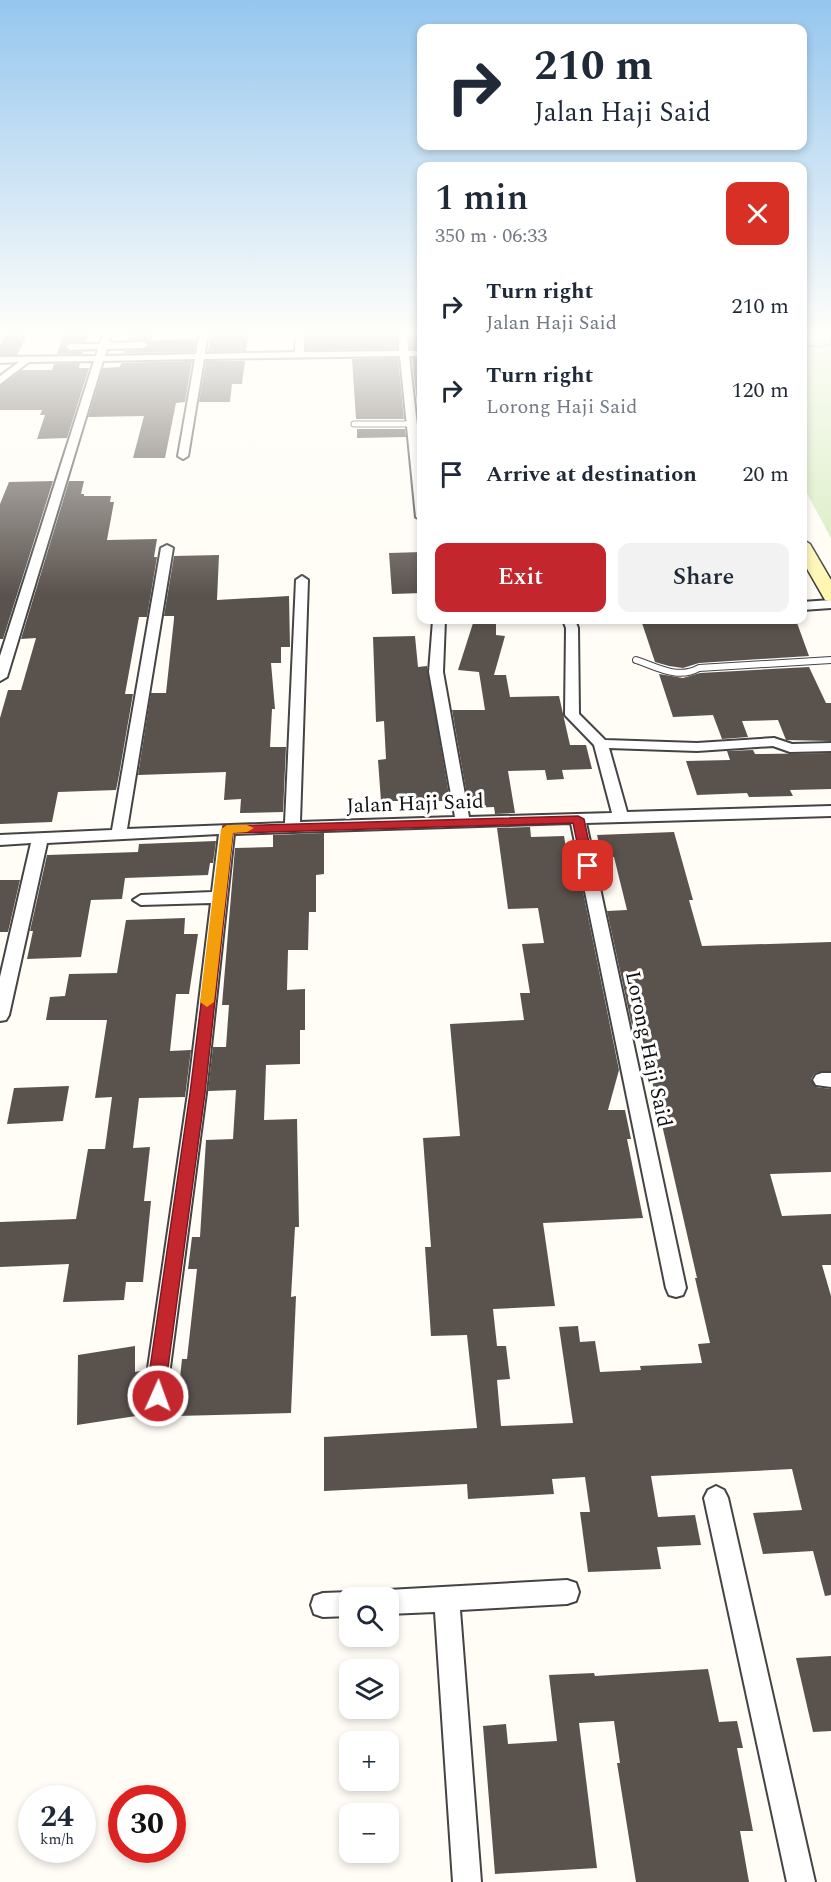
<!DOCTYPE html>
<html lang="en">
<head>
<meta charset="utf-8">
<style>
  body { margin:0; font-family:Spectral,serif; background:#f2f2f3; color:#1f2937; height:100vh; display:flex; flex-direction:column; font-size:22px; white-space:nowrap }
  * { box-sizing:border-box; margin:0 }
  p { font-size:20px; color:#747a83 }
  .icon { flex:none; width:33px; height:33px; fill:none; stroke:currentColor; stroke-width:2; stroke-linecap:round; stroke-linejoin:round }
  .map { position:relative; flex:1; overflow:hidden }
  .details { position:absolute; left:417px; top:162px; width:390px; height:462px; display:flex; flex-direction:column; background:#fff; border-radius:12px; box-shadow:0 3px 9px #0003 }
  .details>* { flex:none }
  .banner { position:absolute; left:417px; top:24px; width:390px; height:126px; border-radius:12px; box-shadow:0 3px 9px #0003; background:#fff; color:#1f2937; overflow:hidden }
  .fabs { position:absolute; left:339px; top:1587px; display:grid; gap:12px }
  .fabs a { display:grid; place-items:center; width:60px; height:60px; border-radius:12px; background:#fff; box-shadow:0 3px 9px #0003; font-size:30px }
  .speed { position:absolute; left:18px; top:1785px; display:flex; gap:12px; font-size:30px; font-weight:700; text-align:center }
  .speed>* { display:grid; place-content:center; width:78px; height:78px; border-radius:50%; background:#fff; box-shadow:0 3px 9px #0003; line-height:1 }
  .speed small { font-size:15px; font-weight:400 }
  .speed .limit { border:9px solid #d22; background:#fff; color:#111 }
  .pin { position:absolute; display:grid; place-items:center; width:51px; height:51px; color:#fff; margin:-26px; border-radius:12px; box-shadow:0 3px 9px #0006 }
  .me { position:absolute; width:66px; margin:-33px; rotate:2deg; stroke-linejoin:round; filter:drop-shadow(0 0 4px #0008) }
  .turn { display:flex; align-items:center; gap:21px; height:126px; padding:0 18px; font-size:27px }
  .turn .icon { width:78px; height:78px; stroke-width:2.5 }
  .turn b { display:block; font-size:42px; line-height:51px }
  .round { display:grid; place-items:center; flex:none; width:63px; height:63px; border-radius:12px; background:#f2f2f3 }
  .head { display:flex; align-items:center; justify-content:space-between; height:102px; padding:0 18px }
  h1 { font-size:36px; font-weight:600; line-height:45px }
  .primary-button { display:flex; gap:12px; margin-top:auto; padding:12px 18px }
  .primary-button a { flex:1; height:69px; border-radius:12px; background:#c4262e; color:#fff; font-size:24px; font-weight:600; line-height:69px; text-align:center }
  .primary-button a+a { background:#f2f2f3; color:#1f2937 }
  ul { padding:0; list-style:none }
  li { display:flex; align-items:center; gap:18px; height:84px; padding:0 18px }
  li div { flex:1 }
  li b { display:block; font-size:22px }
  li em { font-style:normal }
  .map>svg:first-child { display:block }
  .green { fill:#d5ebbd }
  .water { fill:#b9e0f7; stroke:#3f96cf; stroke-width:1.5 }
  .building { fill:#5a524d }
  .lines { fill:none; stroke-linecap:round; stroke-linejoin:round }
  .lane-far1-casing { stroke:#444; stroke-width:7 }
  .lane-casing { stroke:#444; stroke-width:8 }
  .street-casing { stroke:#444; stroke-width:4 }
  .secondary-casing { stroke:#333; stroke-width:3 }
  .lane-far1 { stroke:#fff; stroke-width:5 }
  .lane { stroke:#fff; stroke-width:6 }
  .street { fill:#fff; fill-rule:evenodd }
  .secondary { fill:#fff6b0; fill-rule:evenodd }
  .route { fill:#c4262e; stroke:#7f191e; stroke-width:1.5 }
  .slow { fill:#f59e0b }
  .labels { text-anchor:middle; stroke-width:6; stroke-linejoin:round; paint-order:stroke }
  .street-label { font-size:21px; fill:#111; stroke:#fff }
</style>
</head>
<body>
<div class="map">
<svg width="831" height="1882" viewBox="0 0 831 1882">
  <rect width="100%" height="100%" fill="#fffdf5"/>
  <!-- green -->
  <path class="green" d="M802,331H831V538L803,486Z"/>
  <!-- water -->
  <path class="water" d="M803,331H831V344L820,347L803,345Z"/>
  <!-- building -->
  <g class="building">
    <path d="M7,331H29L17,355H0V346Z"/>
    <path d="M65,331H89L86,342H70L64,347L69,352H83V354H57Z"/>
    <path d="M130,331H154L152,340L196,339L194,352L124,353L125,351L144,350L150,345L144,340H128Z"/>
    <path d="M212,331H249L246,351L208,352Z"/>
    <path d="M352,331H397V349L306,350V333Z"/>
    <path d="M409,331L422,332V348L410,349Z"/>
    <path d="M398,358L404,419H356L352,359Z"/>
    <path d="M412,358H422V436H421Z"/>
    <path d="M192,361L185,402L176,403L165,458H133L144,416L88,417L103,368L119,367L122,363Z"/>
    <path d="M206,361H245L242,384H232L230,402H199Z"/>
    <path d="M80,363L79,368H89L67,438L37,439L45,415H40L42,410H0V386L22,370H52L54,364Z"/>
    <path d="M357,429H405L406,437L357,438Z"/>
    <path d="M53,481L3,639H0V504L9,482Z"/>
    <path d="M69,481H84L81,494H84V496H111L110,502H114L107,540L157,539L154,557H157L147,617H139L125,694H133L119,775L116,790L58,792L52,822L0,824V718L8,690H21L36,638L21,639Z"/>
    <path d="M422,552V593L392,594L389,553Z"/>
    <path d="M219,555L217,600L289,596L290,647H281V663H271L275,709H272L270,747H286L283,812L240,813L241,799L224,800L226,772L138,775L151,693H166L174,619V616H164L174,556Z"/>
    <path d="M474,620H496V635L505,636L494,675H506L510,697L559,696L570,745H586L592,769L562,770L564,779L547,780L545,770L508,771L515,813L495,814L494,807L470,808L468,801L452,710H485L479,672L458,670Z"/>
    <path d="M641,620H796L809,656L699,663L683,668L669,666L655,662Z"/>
    <path d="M415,636L418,667L427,666L450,801H381L378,760L386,759L384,721L376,722L373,637Z"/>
    <path d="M809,667L826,703H831V741L786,740L778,720L742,721L748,737L722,739L713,715L673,717L659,674L683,678L700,673Z"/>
    <path d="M753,750L755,754L831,753V789L790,790L793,796L749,797L747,793L697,795L686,761L730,760L727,751Z"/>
    <path d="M530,827L531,837L564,836L567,853L575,852L619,1070L608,1110H625L631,1139H627L643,1218L543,1223L555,1306L493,1309L497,1346H506L510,1379L497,1380L501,1426L573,1423L559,1327L578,1326L580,1342L595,1341L600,1372L641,1370L640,1366L702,1363L698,1344L710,1343L695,1278H697L636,1011L632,1026L607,911L627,910L614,857L602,858L597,835L674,832L693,900H689L702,946L831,942V1071L815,1073L811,1079L816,1087L831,1089V1172L770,1174L782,1216L831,1214V1265H822L831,1296V1595L825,1596L813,1551L763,1554L753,1513L802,1510L792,1469L651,1476L658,1517L695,1515L701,1545L657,1547L661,1569L588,1572L580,1512H590L585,1477L552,1479L554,1494L502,1497L468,1499L467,1484L324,1491V1437L477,1428L467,1335L431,1336L425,1247H431L423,1138L460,1136L450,1024L524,1020L520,993H530L522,944L544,943L538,908L508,909L497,828Z"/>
    <path d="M324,833V874L316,875V912H309L308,950H288L287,990L305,989V1030H300V1064L266,1065L264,1120L297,1119L299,1227H295L291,1297L296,1296L291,1413L176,1416L182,1359H187L197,1269H188L192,1237H200L206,1140L233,1139L236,1090L208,1091L213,1047H226L229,1005H222L235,848L273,847V835Z"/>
    <path d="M216,841L213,863H210L208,875L125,878L122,899L91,900L81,957L27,959L33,931H30L47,855L138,852L139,844Z"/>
    <path d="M0,880H20L8,932H0Z"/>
    <path d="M185,918L184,934H198L189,994H176L170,1051L191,1050L185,1097L139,1098L133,1148L150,1147L144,1201H151L143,1282H126L124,1300L63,1302L69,1264L0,1267V1222L76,1219L88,1149H105L112,1097L95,1098L107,1020H46L50,997L65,996L69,974L117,973L126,920Z"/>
    <path d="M69,1086L63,1121L7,1124L14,1088Z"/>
    <path d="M135,1346V1372L145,1370V1400L136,1402V1416L77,1425L78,1355Z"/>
    <path d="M831,1656V1731L813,1732L796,1658Z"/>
    <path d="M708,1669L719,1722L737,1721L743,1748H737L753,1831H740L749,1882H636L617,1763H620L614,1721L579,1723L597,1868L495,1874L483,1726L506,1724L508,1744L557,1741L549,1675L594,1673L595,1676Z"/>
  </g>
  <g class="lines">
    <!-- lane-far1 casing -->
    <g class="lane-far1-casing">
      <path id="lane-far1" d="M354,424H410"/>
    </g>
    <!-- lane casing -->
    <g class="lane-casing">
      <path id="lane" d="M636,660C657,667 678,680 699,668L831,660"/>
    </g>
    <!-- street casing -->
    <g class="street-casing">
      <g id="street">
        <path d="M104,331H112L109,343L144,342L148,345L144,348L107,349L105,356L196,354L200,331H208L205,354L295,352L296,331H304V352L399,351V331H407L408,351L422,350V356H409L422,468V520L416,517L400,356L204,359L188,456L183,459L178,456L195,359L103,361L7,677L0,681V656L94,361L29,362L0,384V376L19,362L0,363V357L96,356L98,349L70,350L66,347L70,344H100Z"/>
        <path d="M167,545L173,548L127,829L285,823L296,580L302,576L308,580L300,822L455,817L429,672L433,620H445L443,672L469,817L612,813L594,745L565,715L566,628L563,620H575L578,628L579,714L605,740L697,743L774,738L792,744L831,743V751L790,752L773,746L697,751L609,748L627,812L831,806V816L586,823L686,1288L683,1295L676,1297L669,1295L666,1288L571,823L234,834L206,1093L169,1375V1396L166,1403L158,1406L150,1403L147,1396V1375L188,1093L211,903L141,905L133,900L141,895L212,892L219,834L47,843L9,1015L6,1020L0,1021V977L31,843L0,845V835L112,830L161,548Z"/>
        <path d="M831,600V608L802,610V602Z"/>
        <path d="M822,1073H831V1087L816,1085L813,1080L816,1075Z"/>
        <path d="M716,1486L724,1490L728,1498L815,1882H787L704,1498L708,1490Z"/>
        <path d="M567,1580L576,1583L579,1592L576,1601L567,1604L460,1610L481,1882H453L435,1612L388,1614V1598H377L379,1593L388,1590Z"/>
        <path d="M350,1592L360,1598H350V1616L323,1617L314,1614L311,1605L314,1596L323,1593Z"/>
      </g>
    </g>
    <!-- secondary casing -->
    <g class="secondary-casing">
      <path id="secondary" d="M802,539L810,544L831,580V601L825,600L802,560Z"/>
    </g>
    <!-- lane-far1 -->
    <use href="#lane-far1" class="lane-far1"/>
    <!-- lane -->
    <use href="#lane" class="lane"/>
    <!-- street -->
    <use href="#street" class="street"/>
    <!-- secondary -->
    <use href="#secondary" class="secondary"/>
  </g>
  <!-- sky -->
  <linearGradient id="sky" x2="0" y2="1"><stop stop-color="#95c6ee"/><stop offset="0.56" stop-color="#fffefa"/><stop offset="1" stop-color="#fffefa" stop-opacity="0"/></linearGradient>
  <rect width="831" height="595" fill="url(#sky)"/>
  <!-- route -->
  <path class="route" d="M578,816L584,819L594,866L588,870L582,866L573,823L233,833L205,1093L167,1375V1396L165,1402L158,1405L152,1402L149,1375L190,1093L223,826Z"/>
  <!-- slow -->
  <path class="slow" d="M227,825H247L254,828L247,832L233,833L214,1002L207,1007L200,1002L221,829Z"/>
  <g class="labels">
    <!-- street labels -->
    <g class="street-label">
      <text transform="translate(415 803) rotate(-2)" y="7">Jalan Haji Said</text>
      <text transform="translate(649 1049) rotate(78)" y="7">Lorong Haji Said</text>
    </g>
  </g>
</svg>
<div class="fabs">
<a><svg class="icon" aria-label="search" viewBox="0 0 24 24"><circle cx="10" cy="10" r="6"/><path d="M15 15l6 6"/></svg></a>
<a><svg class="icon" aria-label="layers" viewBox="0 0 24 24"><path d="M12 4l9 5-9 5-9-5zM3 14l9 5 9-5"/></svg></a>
<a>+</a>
<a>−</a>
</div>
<div class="speed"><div>24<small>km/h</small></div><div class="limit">30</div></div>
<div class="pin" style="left:588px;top:866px;background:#d93025"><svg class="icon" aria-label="arrive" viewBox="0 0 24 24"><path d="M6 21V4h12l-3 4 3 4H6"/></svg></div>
<svg class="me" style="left:158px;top:1396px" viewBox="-20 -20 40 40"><circle r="17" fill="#c4262e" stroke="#fff" stroke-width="3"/><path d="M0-11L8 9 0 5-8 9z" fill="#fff"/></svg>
<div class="banner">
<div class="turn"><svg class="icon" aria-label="right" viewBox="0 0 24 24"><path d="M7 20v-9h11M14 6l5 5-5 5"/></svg><div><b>210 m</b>Jalan Haji Said</div></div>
</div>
<section class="details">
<div class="head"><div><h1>1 min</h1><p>350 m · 06:33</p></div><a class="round" style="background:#d93025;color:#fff"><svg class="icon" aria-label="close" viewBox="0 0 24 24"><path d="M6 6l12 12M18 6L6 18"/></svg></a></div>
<ul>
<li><svg class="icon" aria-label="right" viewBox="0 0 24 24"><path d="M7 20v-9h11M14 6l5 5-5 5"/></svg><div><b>Turn right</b><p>Jalan Haji Said</p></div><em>210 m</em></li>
<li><svg class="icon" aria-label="right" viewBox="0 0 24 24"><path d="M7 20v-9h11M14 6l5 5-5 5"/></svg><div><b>Turn right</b><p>Lorong Haji Said</p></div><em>120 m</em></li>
<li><svg class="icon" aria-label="arrive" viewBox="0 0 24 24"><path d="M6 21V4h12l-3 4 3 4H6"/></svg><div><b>Arrive at destination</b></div><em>20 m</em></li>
</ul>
<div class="primary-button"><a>Exit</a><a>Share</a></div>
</section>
</div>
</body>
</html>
